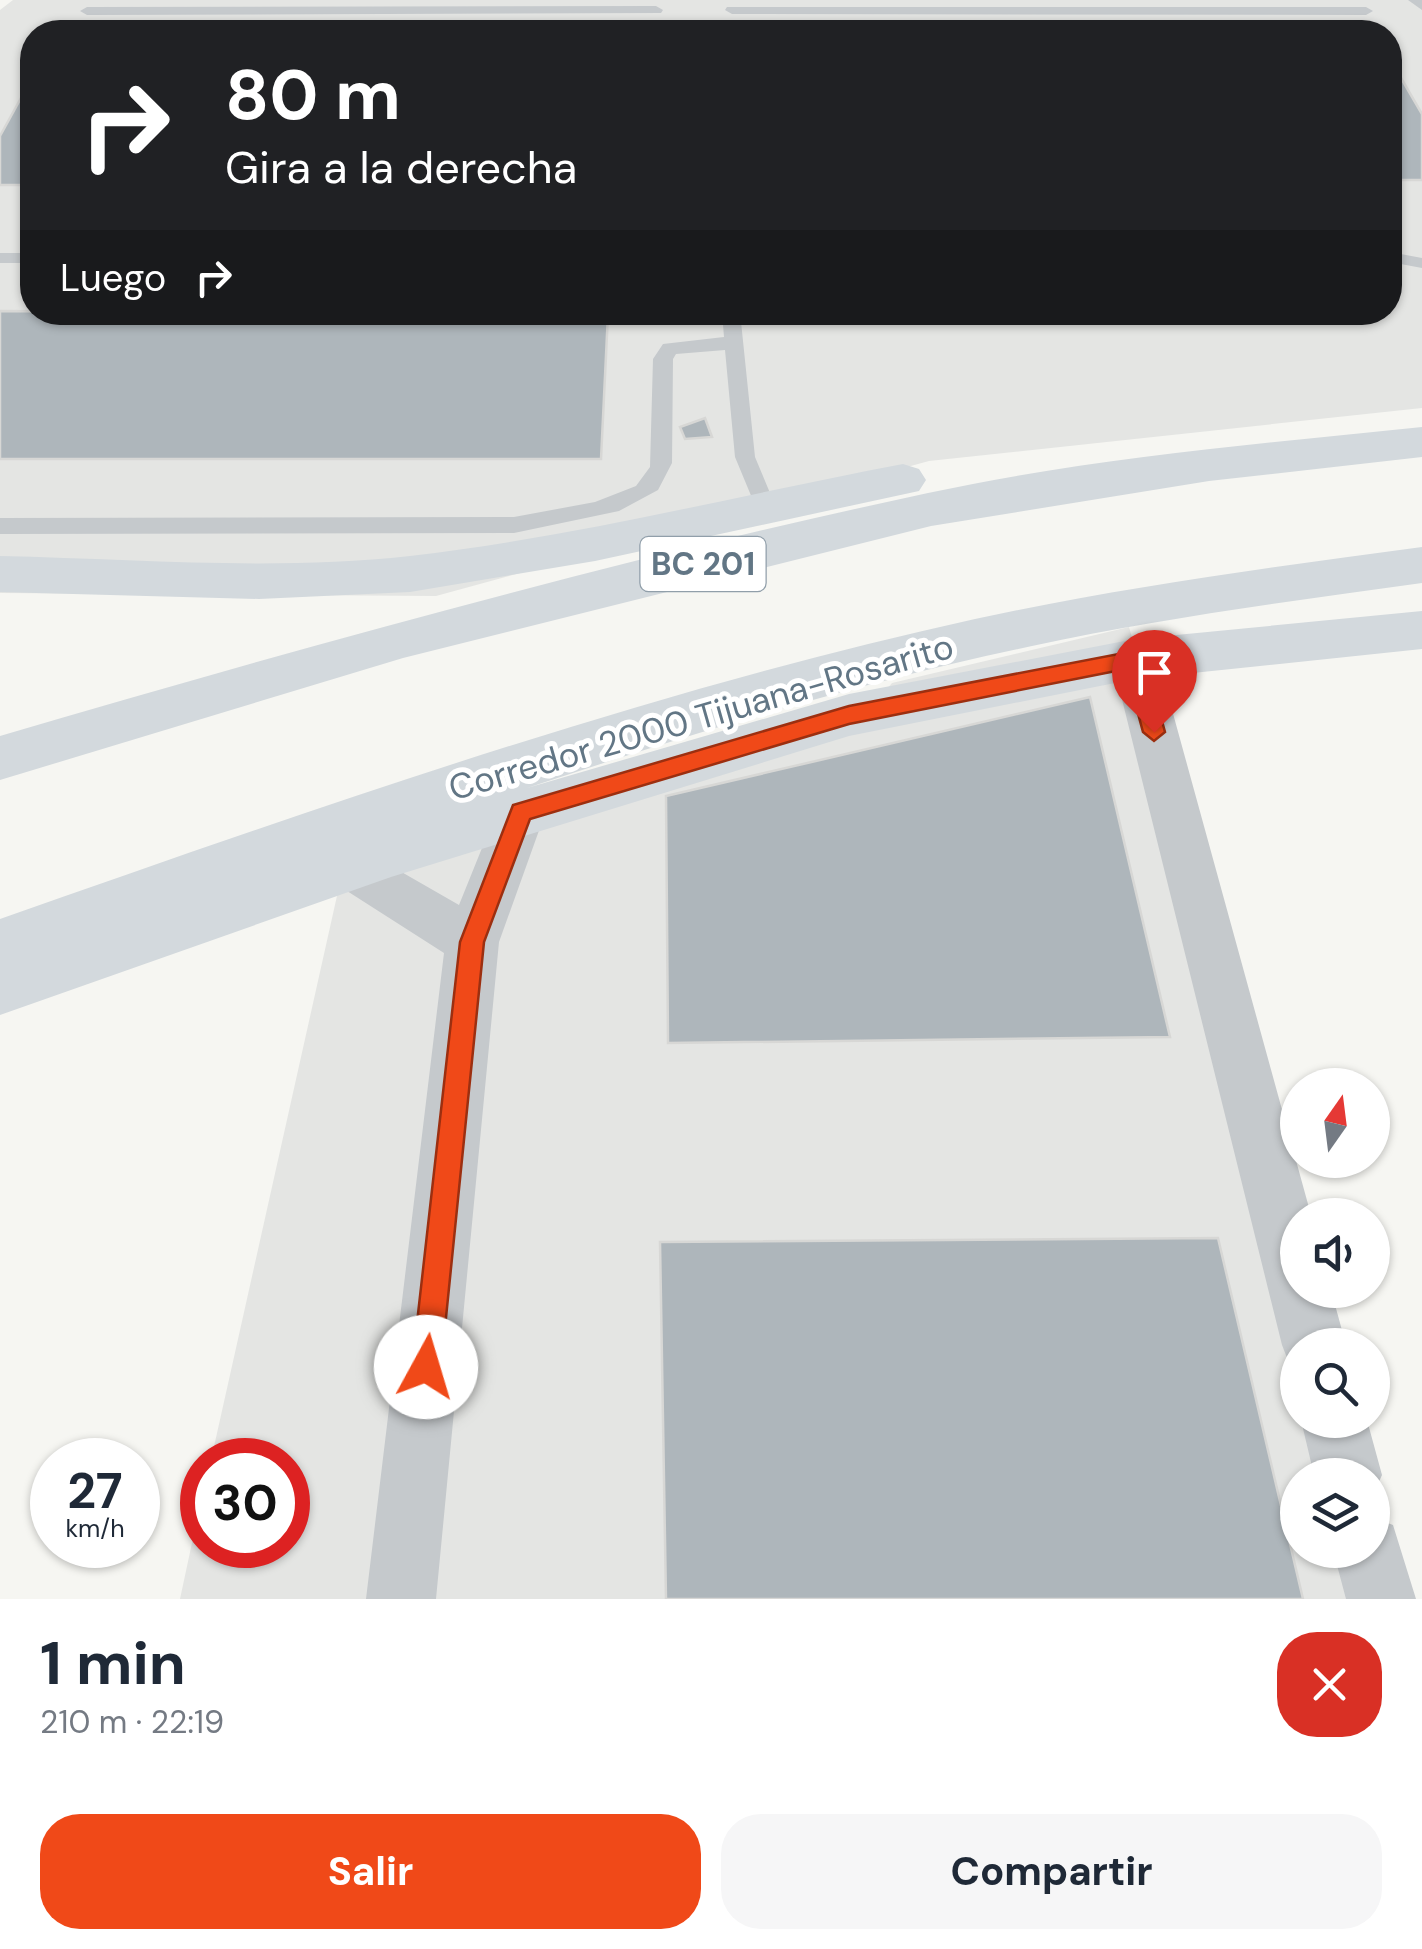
<!DOCTYPE html>
<html lang="es">
<head>
<meta charset="utf-8">
<style>
  body { margin:0; font-family:"DM Sans",sans-serif; background:#f6f6f7; color:#1f2937; height:100vh; display:flex; flex-direction:column; font-size:38px; white-space:nowrap }
  * { box-sizing:border-box; margin:0 }
  p { font-size:32px; color:#747a83 }
  .icon { flex:none; width:55px; height:55px; fill:none; stroke:currentColor; stroke-width:2; stroke-linecap:round; stroke-linejoin:round }
  .map { position:relative; height:1599px; overflow:hidden }
  .drawer { display:flex; flex-direction:column; background:#fff; flex:1 }
  .drawer>* { flex:none }
  .top-card { position:absolute; left:20px; top:20px; width:1382px; height:305px; border-radius:40px; box-shadow:0 2px 8px #0004; background:#202124; color:#fff; overflow:hidden }
  .needle { width:65px; rotate:14deg }
  .controls { position:absolute; left:1280px; top:1068px; display:grid; gap:20px }
  .controls a { display:grid; place-items:center; width:110px; height:110px; border-radius:50%; background:#fff; box-shadow:0 2px 8px #0004; font-size:50px }
  .speed { position:absolute; left:30px; top:1438px; display:flex; gap:20px; font-size:50px; font-weight:700; text-align:center }
  .speed>* { display:grid; place-content:center; width:130px; height:130px; border-radius:50%; background:#fff; box-shadow:0 2px 8px #0004; line-height:1 }
  .speed small { font-size:25px; font-weight:400 }
  .speed .limit { border:15px solid #d22; background:#fff; color:#111 }
  .pin { position:absolute; display:grid; place-items:center; width:85px; height:85px; color:#fff; margin:-102px -42px; border-radius:50% 50% 50% 0; rotate:-45deg; box-shadow:0 0 10px #0007 }
  .pin .icon { rotate:45deg }
  .me { position:absolute; width:110px; margin:-55px; rotate:6deg; stroke-linejoin:round; filter:drop-shadow(0 0 8px #0008) }
  .turn { display:flex; align-items:center; gap:35px; height:210px; padding:0 40px; font-size:45px }
  .turn .icon { width:130px; height:130px; stroke-width:2.5 }
  .turn b { display:block; font-size:70px; line-height:85px }
  .then { display:flex; align-items:center; height:95px; padding:0 40px; background:#0003; gap:20px; font-size:38px }
  .round { display:grid; place-items:center; flex:none; width:105px; height:105px; border-radius:40px; background:#f6f6f7 }
  .summary { display:flex; align-items:center; justify-content:space-between; height:170px; padding:0 40px }
  h1 { font-size:60px; font-weight:700; line-height:75px }
  .action { display:flex; gap:20px; margin-top:auto; padding:20px 40px }
  .action a { flex:1; height:115px; border-radius:40px; background:#f04918; color:#fff; font-size:40px; font-weight:700; line-height:115px; text-align:center }
  .action a+a { background:#f6f6f7; color:#1f2937 }
  .map>svg:first-child { display:block }
  .built { fill:#e4e5e3; fill-rule:evenodd }
  .building { fill:#aeb6bb; stroke:#d7d7d5; stroke-width:2.5 }
  .lines { fill:none; stroke-linecap:round; stroke-linejoin:round }
  .lane { fill:#c5c9cc; fill-rule:evenodd }
  .street { fill:#c5c9cc; fill-rule:evenodd }
  .highway { fill:#d3d9dd; fill-rule:evenodd }
  .route { fill:#f04918; stroke:#9c2f10; stroke-width:2.5 }
  .labels { text-anchor:middle; stroke-width:10; stroke-linejoin:round; paint-order:stroke }
  .shield { fill:#fff; stroke:#919faa; stroke-width:2.5 }
  .shield-label { font-size:32px; font-weight:bold; fill:#627685 }
  .street-label { font-size:35px; fill:#627685; stroke:#fff }
</style>
</head>
<body>
<div class="map">
<svg width="1422" height="1599" viewBox="0 0 1422 1599">
  <rect width="100%" height="100%" fill="#f6f6f2"/>
  <!-- built -->
  <g class="built">
    <path d="M13,0H1422V408L929,461L436,596L0,593V10ZM32,32H1390V312H32Z"/>
    <path d="M1129,627L1297,1223L1298,1420H1353L1369,1475H1298V1550H1372L1373,1488L1404,1599H180L202,1496V1545H288V1460H211L343,869L881,696L892,683Z"/>
  </g>
  <!-- building -->
  <g class="building">
    <path d="M64,23L666,24L665,32H58Z"/>
    <path d="M774,25H1370L1375,32H775Z"/>
    <path d="M1390,59L1422,114V180H1390Z"/>
    <path d="M32,78V185H0V136Z"/>
    <path d="M0,311L608,314L601,459H0Z"/>
    <path d="M705,418L712,437L685,439L680,427Z"/>
    <path d="M1090,697L1170,1037L668,1043L666,796Z"/>
    <path d="M1218,1238L1303,1599H666L660,1242Z"/>
  </g>
  <g class="lines">
    <!-- lane -->
    <g class="lane">
      <path d="M1408,0H1422V10Z"/>
      <path d="M656,6L663,10L661,13L87,15L80,11L87,7Z"/>
      <path d="M727,7H1366L1373,11L1366,15L732,14L725,10Z"/>
      <path d="M1390,252L1422,258V268L1390,262Z"/>
      <rect x="0" y="253" width="32" height="10"/>
      <path d="M722,312H740L755,457L775,505L771,510H757L735,457L725,350L676,354L673,359L672,463L658,490L619,511L514,533L0,534V518L514,517L595,502L636,486L650,467L653,359L663,344L724,337Z"/>
    </g>
    <!-- street -->
    <g class="street">
      <path d="M1135,641L1151,646L1158,659L1311,1215H1298V1290H1331L1346,1345H1298V1370L1291,1368L1282,1345L1112,659L1119,646Z"/>
      <path d="M521,790L539,796L546,811L499,942L436,1599H366L444,953L333,882L325,866L333,850L351,843L459,905L503,796Z"/>
      <path d="M1301,1420H1367L1382,1475L1372,1497V1475H1314Z"/>
      <path d="M1372,1517L1393,1525L1416,1599H1346L1333,1550H1372Z"/>
    </g>
    <!-- highway -->
    <g class="highway">
      <path d="M1422,427V457L1209,481L931,526L403,658L0,780V736C307,646 615,560 928,493C1090,458 1258,444 1422,427Z"/>
      <path d="M903,464L919,469L926,480L919,491L595,561L410,592L259,599L0,592V556C136,559 274,571 410,556C576,537 739,495 903,464Z"/>
      <path d="M1422,547V583C1292,601 1161,618 1032,646C861,682 693,733 527,788L849,694L1135,639L1422,611V649L1135,679L849,736L391,877L0,1015V919C320,807 643,692 975,619C1122,587 1272,567 1422,547Z"/>
    </g>
  </g>
  <!-- route -->
  <path class="route" d="M1134,651L1145,659L1165,732L1154,741L1143,732L1126,669L849,724L530,819L484,942L441,1367L437,1378L426,1382L416,1378L412,1367L460,942L513,805L849,706Z"/>
  <g class="labels">
    <!-- shield labels -->
    <rect class="shield" x="640.5" y="537" width="125" height="54" rx="8"/>
    <g class="shield-label">
      <text x="703" y="575">BC 201</text>
    </g>
    <!-- street labels -->
    <g class="street-label">
      <text transform="translate(701 717) rotate(-16)" y="12">Corredor 2000 Tijuana-Rosarito</text>
    </g>
  </g>
</svg>
<div class="controls">
<a><svg class="needle" viewBox="-14 -14 28 28"><path d="M0-13l5 13h-10z" fill="#e53935"/><path d="M0 13l5-13h-10z" fill="#747a83"/></svg></a>
<a><svg class="icon" aria-label="sound" viewBox="0 0 24 24"><path d="M4 9h4l5-4v14l-5-4H4zM17 9q2 3 0 6"/></svg></a>
<a><svg class="icon" aria-label="search" viewBox="0 0 24 24"><circle cx="10" cy="10" r="6"/><path d="M15 15l6 6"/></svg></a>
<a><svg class="icon" aria-label="layers" viewBox="0 0 24 24"><path d="M12 4l9 5-9 5-9-5zM3 14l9 5 9-5"/></svg></a>
</div>
<div class="speed"><div>27<small>km/h</small></div><div class="limit">30</div></div>
<div class="pin" style="left:1154px;top:732px;background:#d93025"><svg class="icon" aria-label="arrive" viewBox="0 0 24 24"><path d="M6 21V4h12l-3 4 3 4H6"/></svg></div>
<svg class="me" style="left:426px;top:1367px" viewBox="-20 -20 40 40"><circle r="19" fill="#fff"/><path d="M0-13L10 11 0 6-10 11z" fill="#f04918"/></svg>
<div class="top-card">
<div class="turn"><svg class="icon" aria-label="right" viewBox="0 0 24 24"><path d="M7 20v-9h11M14 6l5 5-5 5"/></svg><div><b>80 m</b>Gira a la derecha</div></div>
<div class="then">Luego<svg class="icon" aria-label="right" viewBox="0 0 24 24"><path d="M7 20v-9h11M14 6l5 5-5 5"/></svg></div>
</div>
</div>
<section class="drawer">
<div class="summary"><div><h1>1 min</h1><p>210 m · 22:19</p></div><a class="round" style="background:#d93025;color:#fff"><svg class="icon" aria-label="close" viewBox="0 0 24 24"><path d="M6 6l12 12M18 6L6 18"/></svg></a></div>
<div class="action"><a>Salir</a><a>Compartir</a></div>
</section>
</body>
</html>
